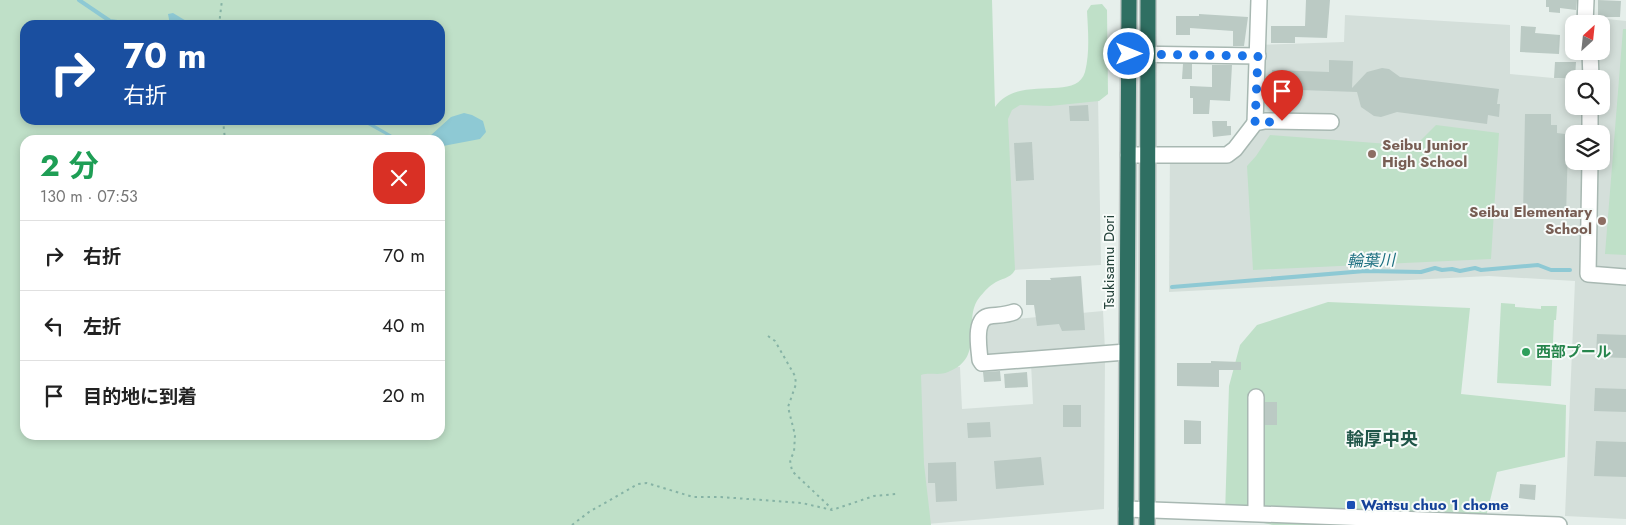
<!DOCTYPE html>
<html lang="ja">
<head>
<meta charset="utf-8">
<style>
  body { margin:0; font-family:Jost,"Noto Sans JP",sans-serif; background:#f6f6f6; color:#222; height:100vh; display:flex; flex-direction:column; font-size:19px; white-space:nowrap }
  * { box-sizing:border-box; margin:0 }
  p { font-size:16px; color:#767676 }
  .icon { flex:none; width:28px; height:28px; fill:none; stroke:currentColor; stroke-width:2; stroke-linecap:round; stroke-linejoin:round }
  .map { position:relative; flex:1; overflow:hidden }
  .side { position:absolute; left:20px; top:135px; width:425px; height:305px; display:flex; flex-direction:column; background:#fff; border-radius:15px; box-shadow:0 2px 8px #0003 }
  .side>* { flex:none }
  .guide { position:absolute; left:20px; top:20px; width:425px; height:105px; border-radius:15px; box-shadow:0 2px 8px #0003; background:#1a4fa0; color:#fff; overflow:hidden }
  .needle { width:32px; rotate:27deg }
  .buttons { position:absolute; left:1565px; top:15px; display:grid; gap:10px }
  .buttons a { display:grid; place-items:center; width:45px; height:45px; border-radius:10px; background:#fff; box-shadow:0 2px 8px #0003; font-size:25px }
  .pin { position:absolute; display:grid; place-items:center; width:42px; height:42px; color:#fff; margin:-51px -21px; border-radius:50% 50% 50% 0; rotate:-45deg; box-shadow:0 0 5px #0007 }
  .pin .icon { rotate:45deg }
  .me { position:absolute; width:55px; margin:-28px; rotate:90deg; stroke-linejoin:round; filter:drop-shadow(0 0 4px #0008) }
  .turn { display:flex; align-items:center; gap:18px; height:105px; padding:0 20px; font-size:22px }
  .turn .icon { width:65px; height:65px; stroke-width:2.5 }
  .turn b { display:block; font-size:35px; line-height:42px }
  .round { display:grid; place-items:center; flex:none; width:52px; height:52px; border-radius:15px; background:#f6f6f6 }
  .headline { display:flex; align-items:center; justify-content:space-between; height:85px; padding:0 20px }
  h1 { font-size:30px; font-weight:700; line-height:38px; color:#1e9e55 }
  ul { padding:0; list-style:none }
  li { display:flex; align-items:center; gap:15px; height:70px; padding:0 20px; border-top:1px solid #e0e0e0 }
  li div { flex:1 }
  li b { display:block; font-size:19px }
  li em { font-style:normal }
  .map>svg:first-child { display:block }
  .built { fill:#d4dfda; fill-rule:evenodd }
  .green { fill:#bfe0c8; fill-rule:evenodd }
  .water { fill:#8ec9d4 }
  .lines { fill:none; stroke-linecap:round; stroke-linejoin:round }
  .stream { stroke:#8ec9d4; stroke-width:4 }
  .building { fill:#bbcac4 }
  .minor-casing { stroke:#a8b8b2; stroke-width:18 }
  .highway-casing { stroke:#c2cac8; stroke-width:18 }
  .path { stroke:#86b3a5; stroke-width:2; stroke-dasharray:2.5 4; stroke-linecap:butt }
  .minor { stroke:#fff; stroke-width:15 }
  .highway { stroke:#2f6f62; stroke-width:15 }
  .route { stroke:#1a73e8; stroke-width:9; stroke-dasharray:0 16.2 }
  .education-dot { fill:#8d6e63; stroke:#f7fbf9; stroke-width:2 }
  .leisure-dot { fill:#2e9e5b; stroke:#f7fbf9; stroke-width:2 }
  .transit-dot { fill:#1a4fb4; stroke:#f7fbf9; stroke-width:2 }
  .labels { text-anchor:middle; stroke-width:4; stroke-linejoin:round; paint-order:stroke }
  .education-label { font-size:15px; font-weight:bold; fill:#785e54; stroke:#f7fbf9; text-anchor:start }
  .street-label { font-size:15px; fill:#24423a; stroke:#f7fbf9 }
  .leisure-label { font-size:15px; font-weight:bold; fill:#27864d; stroke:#f7fbf9; text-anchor:start }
  .transit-label { font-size:15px; font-weight:bold; fill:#164399; stroke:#f7fbf9; text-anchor:start }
  .water-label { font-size:16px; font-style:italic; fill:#1c6f80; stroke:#f7fbf9 }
  .quarter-label { font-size:18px; font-weight:bold; fill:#1f5548; stroke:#f7fbf9 }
</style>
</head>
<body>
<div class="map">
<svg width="1626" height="525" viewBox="0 0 1626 525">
  <rect width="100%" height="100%" fill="#e6efeb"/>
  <!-- built -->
  <g class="built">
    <path d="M1345,15L1510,25V74L1574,80V106H1601V79H1583V51H1601V34H1606L1607,19L1626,21V519L1565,516L1575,281L1489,276L1169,292L1170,148L1228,147L1253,120L1254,45L1344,42ZM1574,134H1601V161H1574Z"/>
    <path d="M1098,97L1101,265L1012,270L1002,101Z"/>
    <path d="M1103,311L1105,350L985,360V322Z"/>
    <path d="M1105,357L1104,509L927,524L913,368L960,367L962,409L1033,404L1031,363Z"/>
  </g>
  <!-- green -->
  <g class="green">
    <path d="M0,0H992L995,107C1019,73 1076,103 1085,72C1090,52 1088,31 1087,11L1091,5L1102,4L1107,10L1108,94L1099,101L1050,106L1020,105L1012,110L1008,119L1015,270C1010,279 1001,278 993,284C988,287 983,293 979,298C962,320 986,358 948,372C939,376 930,372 921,375L924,464L931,525H0ZM25,25H440V120H25ZM25,140H440V435H25Z"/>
    <path d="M1623,29H1626V255L1605,254Z"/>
    <path d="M1436,125L1499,133L1491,259L1253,270L1247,166L1256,156L1270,135L1415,146Z"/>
    <path d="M1328,302L1470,308L1461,394L1566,405L1565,457L1497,472L1484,525H1273L1225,515L1229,386L1240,345L1257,325Z"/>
    <path d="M1501,303L1515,304V307L1541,309V306H1557L1556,320H1554L1551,386L1497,383Z"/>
  </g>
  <!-- water -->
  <g class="water">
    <path d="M173,13L193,25H170L168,14Z"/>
    <path d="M464,113L472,115L483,121L486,132L480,139L443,146H440V140H395L359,120H366L392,135L424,137L430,136L451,117Z"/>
  </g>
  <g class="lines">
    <!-- stream -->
    <g class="stream">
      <path d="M79,0L110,21L139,25"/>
      <path d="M1172,287L1365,271L1421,272L1435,268L1442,270L1452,269L1460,271L1475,268L1481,270L1538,265L1551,270H1570"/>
    </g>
  </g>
  <!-- building -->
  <g class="building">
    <path d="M1306,0H1330L1327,38L1295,37V43H1271V26H1305Z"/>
    <path d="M1546,0H1577L1576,10L1560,8V13L1549,12V7H1546Z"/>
    <path d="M1598,0L1621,1L1620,17H1598Z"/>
    <path d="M1199,14L1248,17L1244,46H1233V31L1190,28V35H1176V16H1199Z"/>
    <path d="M1521,26L1536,27L1535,33L1560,35L1559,54L1520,52Z"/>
    <path d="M1329,60L1353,61L1352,88L1367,72L1382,68L1389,69L1400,77L1499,89L1497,104H1500L1499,117L1488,115L1487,124L1397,112L1381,117L1374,116L1361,107L1357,92L1272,89V70L1329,72Z"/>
    <path d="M1555,62H1576L1575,79L1554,78Z"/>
    <path d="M1183,64H1192V79H1182Z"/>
    <path d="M1212,65H1232L1230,101L1210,100L1209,114H1193V98H1190V86L1212,87Z"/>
    <path d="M1088,105L1089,121H1070L1069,106Z"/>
    <path d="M1525,114H1551V125H1557V133L1565,134V145H1568L1566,216L1523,215Z"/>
    <path d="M1212,121H1227V126H1231V135L1213,137Z"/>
    <path d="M1032,142L1034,180L1016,181L1014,143Z"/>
    <path d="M1081,276L1085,330L1062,331L1059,324L1037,326L1034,305H1026V280H1051L1050,278Z"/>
    <path d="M1597,334L1626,335V358L1596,357Z"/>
    <path d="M1211,361L1241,362V370H1219V387L1177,386V363H1211Z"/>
    <path d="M1000,371L1001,381L984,382L983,372Z"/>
    <path d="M1027,372L1028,387L1005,388L1004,374Z"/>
    <path d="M1595,388L1626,389V412L1594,411Z"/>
    <rect x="1265" y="402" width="12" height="23"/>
    <rect x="1063" y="405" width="18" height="22"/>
    <path d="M1184,420L1201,421V444H1184Z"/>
    <path d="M990,422L991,437L968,438L967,423Z"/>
    <path d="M1596,441L1626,442V477L1594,476Z"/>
    <path d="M1041,457L1044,485L996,489L994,461Z"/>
    <path d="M956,462L957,501L936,502L935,483H928V463Z"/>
    <path d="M1520,484L1536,485L1535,500L1519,498Z"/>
  </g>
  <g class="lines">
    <!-- minor casing -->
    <g class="minor-casing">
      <g id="minor">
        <path d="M1585,24L1586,0"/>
        <path d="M1590,51L1591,79"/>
        <path d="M1129,54L1258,56"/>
        <path d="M1255,123L1259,0"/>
        <path d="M1590,134V106"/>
        <path d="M1128,155H1227L1235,149L1255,123L1265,121L1331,122"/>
        <path d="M1590,161L1588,274L1626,277"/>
        <path d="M1014,312C1007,315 998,315 990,316C973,318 979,347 980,360L982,363L1126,352"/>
        <path d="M1126,509L1559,525"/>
        <path d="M1256,513V397"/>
      </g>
    </g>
    <!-- highway casing -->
    <g class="highway-casing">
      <g id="highway">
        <path d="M1126,525L1129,0"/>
        <path d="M1147,525L1148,0"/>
      </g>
    </g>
    <!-- path -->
    <g class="path">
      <path d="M219,25L222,0"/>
      <path d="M223,120L225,140"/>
      <path d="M768,336L775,341L795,376L796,384L788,407L795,435L794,452L790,460L792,471L832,509"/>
      <path d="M572,525L589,512L638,484L647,483L693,497H721L802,503L832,510L874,496L896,494"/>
    </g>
    <!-- minor -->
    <use href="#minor" class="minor"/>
    <!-- highway -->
    <use href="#highway" class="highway"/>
  </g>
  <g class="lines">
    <!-- route -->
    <path class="route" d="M1129,54L1258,56L1255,123L1282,121"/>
  </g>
  <!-- markers -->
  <g class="education-dot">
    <circle cx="1372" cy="154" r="5"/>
    <circle cx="1602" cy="221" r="5"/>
  </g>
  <circle class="leisure-dot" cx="1526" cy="352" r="5"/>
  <rect class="transit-dot" x="1346" y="500" width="10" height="10" rx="2.5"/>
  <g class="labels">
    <!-- education labels -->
    <g class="education-label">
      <text x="1382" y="150">Seibu Junior<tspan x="1382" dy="17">High School</tspan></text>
      <text x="1592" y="217" text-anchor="end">Seibu Elementary<tspan x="1592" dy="17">School</tspan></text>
    </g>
    <!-- street labels -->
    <g class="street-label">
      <text transform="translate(1109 262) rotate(-90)" y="5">Tsukisamu Dori</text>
    </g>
    <!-- leisure labels -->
    <g class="leisure-label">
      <text x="1536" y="357">西部プール</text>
    </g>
    <!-- transit labels -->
    <g class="transit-label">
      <text x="1361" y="510">Wattsu chuo 1 chome</text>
    </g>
    <!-- water labels -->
    <g class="water-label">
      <text transform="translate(1371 260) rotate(-1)" y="6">輪葉川</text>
    </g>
    <!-- quarter labels -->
    <g class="quarter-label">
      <text x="1382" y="445">輪厚中央</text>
    </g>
  </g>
</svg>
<div class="buttons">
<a><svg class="needle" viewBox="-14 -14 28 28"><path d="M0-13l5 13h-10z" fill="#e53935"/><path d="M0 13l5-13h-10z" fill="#767676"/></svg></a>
<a><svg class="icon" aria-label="search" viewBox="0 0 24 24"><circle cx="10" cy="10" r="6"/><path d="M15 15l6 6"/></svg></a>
<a><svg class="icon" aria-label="layers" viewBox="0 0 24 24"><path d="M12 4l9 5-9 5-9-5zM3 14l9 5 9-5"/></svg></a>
</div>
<div class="pin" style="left:1282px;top:121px;background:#d93025"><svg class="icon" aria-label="arrive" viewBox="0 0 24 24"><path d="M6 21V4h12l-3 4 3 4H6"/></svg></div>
<svg class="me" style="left:1129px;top:54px" viewBox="-20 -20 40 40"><circle r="17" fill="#1a73e8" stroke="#fff" stroke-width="3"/><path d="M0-11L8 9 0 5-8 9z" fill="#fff"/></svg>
<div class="guide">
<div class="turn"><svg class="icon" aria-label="right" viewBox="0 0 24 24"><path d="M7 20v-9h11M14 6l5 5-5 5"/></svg><div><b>70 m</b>右折</div></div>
</div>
<section class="side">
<div class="headline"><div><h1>2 分</h1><p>130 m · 07:53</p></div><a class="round" style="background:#d93025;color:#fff"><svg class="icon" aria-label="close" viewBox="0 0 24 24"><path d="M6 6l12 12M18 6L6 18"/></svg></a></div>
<ul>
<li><svg class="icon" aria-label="right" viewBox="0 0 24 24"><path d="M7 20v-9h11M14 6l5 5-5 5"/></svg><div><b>右折</b></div><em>70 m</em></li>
<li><svg class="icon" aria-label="left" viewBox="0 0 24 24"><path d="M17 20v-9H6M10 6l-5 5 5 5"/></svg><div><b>左折</b></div><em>40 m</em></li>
<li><svg class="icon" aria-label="arrive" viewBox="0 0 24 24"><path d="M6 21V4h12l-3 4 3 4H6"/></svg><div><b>目的地に到着</b></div><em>20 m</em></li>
</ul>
</section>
</div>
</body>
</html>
